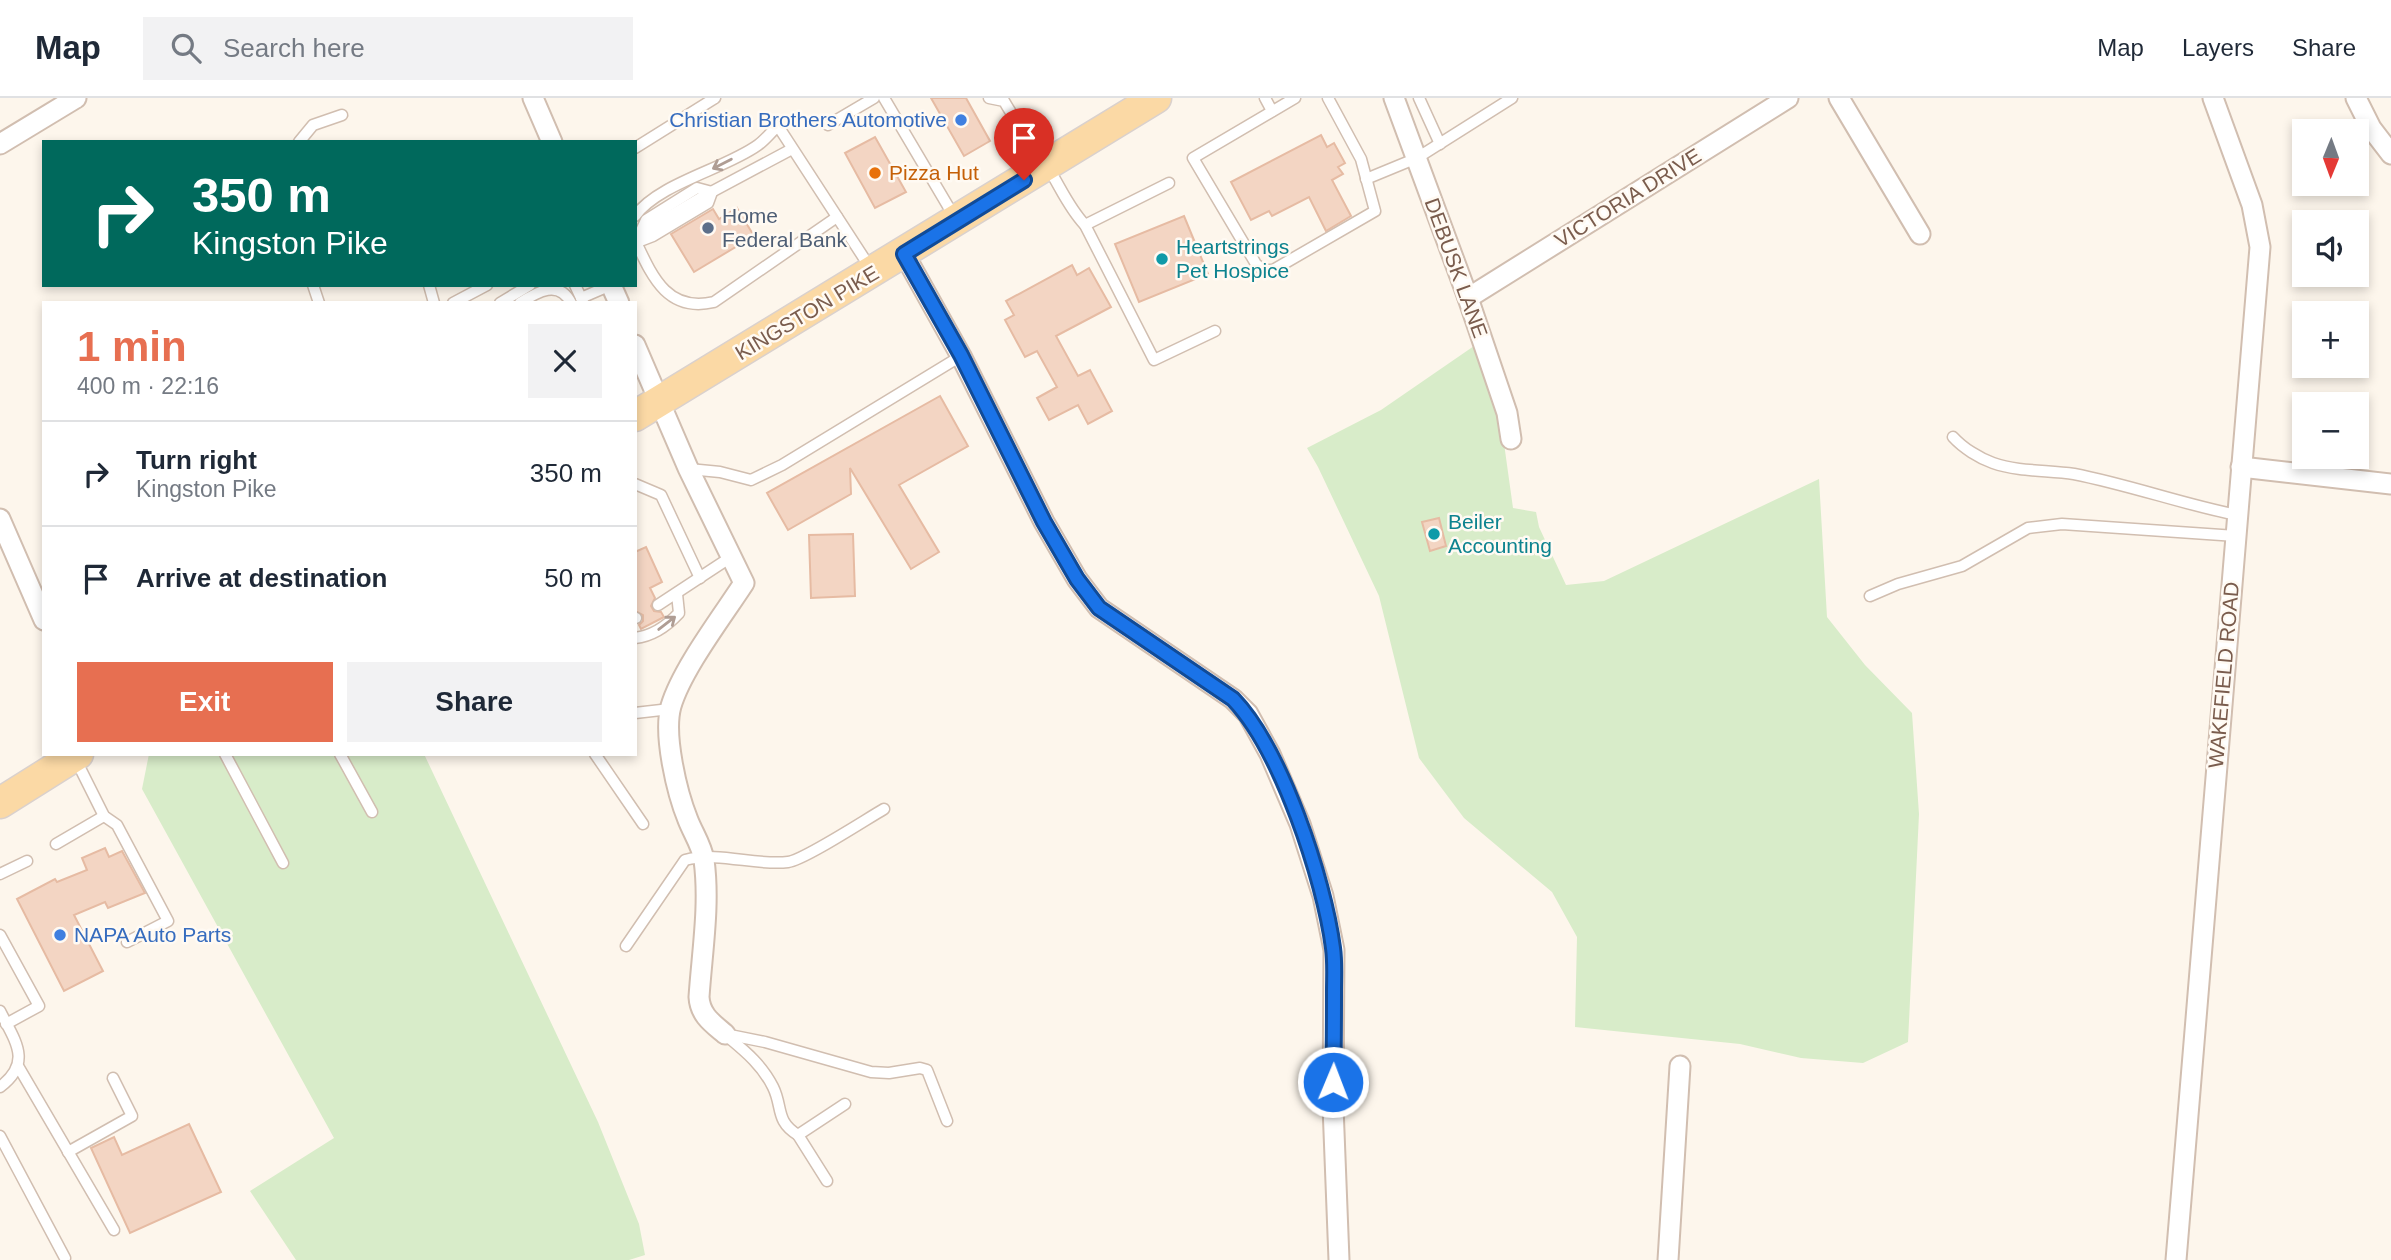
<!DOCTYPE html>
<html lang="en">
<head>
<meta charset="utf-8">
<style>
  body { margin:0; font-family:Arial,sans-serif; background:#f2f2f3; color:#1f2937; height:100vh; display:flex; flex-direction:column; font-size:26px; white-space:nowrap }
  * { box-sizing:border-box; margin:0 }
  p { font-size:23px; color:#747a83 }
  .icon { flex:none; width:38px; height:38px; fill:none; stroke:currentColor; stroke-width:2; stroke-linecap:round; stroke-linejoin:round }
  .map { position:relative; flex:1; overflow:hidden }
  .sheet { position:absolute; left:42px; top:203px; width:595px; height:455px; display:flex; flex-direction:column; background:#fff; border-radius:0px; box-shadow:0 4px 10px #0003 }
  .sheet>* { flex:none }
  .guide { position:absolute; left:42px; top:42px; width:595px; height:147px; border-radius:0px; box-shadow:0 4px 10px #0003; background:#00695c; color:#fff; overflow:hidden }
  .needle { width:46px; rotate:181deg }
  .fabs { position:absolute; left:2292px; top:21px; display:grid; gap:14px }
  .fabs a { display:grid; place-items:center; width:77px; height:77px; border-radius:0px; background:#fff; box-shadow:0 4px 10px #0003; font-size:35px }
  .pin { position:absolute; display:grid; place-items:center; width:60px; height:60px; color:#fff; margin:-72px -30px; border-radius:50% 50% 50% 0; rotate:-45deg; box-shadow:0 0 7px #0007 }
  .pin .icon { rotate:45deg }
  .me { position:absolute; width:77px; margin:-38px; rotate:1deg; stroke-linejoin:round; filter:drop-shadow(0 0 5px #0008) }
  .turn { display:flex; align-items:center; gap:24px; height:147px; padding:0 35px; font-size:32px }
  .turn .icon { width:91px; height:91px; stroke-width:2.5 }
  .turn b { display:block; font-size:49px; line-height:60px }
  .round { display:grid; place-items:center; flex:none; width:74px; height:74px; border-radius:0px; background:#f2f2f3 }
  .headline { display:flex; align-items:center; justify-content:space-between; height:119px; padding:0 35px }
  h1 { font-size:42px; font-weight:700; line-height:52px; color:#e76f51 }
  .action { display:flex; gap:14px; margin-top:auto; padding:14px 35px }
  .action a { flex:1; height:80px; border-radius:0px; background:#e76f51; color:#fff; font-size:28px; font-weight:700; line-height:80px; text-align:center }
  .action a+a { background:#f2f2f3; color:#1f2937 }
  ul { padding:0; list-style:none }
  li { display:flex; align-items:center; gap:21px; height:105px; padding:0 35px; border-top:2px solid #e0e1e3 }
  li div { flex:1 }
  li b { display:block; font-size:26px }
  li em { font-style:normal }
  header { display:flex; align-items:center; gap:42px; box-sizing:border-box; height:98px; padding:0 35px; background:#fff; border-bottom:2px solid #e0e1e3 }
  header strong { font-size:33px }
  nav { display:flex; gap:38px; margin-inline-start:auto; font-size:24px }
  .search { width:490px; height:63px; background:#f2f2f3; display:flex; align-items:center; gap:18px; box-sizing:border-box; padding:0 24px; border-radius:0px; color:#747a83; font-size:26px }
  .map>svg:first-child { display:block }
  .green { fill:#d8ecc9 }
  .building { fill:#f3d5c3; stroke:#e6bba3; stroke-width:2 }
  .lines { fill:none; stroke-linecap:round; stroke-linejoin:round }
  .lane-casing { stroke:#d1beb0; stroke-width:13 }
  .street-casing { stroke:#d1beb0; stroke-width:23 }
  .primary-casing { stroke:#dad1cd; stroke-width:33 }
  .lane { stroke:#fff; stroke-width:10 }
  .street { stroke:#fff; stroke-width:19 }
  .primary { stroke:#fbd9a5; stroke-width:30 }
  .oneway { stroke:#af9d94 }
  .route-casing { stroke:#114b97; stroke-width:18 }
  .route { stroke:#1a73e8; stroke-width:12 }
  .shop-dot { fill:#3f7fe0; stroke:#fffaf3; stroke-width:2.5 }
  .food-dot { fill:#e8710a; stroke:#fffaf3; stroke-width:2.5 }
  .service-dot { fill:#5c6f8a; stroke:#fffaf3; stroke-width:2.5 }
  .culture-dot { fill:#0f9aa8; stroke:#fffaf3; stroke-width:2.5 }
  .labels { text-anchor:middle; stroke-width:5; stroke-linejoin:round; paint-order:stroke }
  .shop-label { font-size:21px; fill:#366cbe; stroke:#fffaf3; text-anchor:end }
  .food-label { font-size:21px; fill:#c56008; stroke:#fffaf3; text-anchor:start }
  .street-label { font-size:21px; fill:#7a5c4d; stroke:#fffaf3 }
  .service-label { font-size:21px; fill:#4e5e75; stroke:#fffaf3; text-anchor:start }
  .culture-label { font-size:21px; fill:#0d838f; stroke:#fffaf3; text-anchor:start }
</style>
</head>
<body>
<header>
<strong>Map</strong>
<div class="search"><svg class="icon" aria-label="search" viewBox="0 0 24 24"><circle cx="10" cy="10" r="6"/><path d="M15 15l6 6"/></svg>Search here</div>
<nav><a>Map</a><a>Layers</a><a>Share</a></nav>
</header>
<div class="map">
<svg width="2391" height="1162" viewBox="0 0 2391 1162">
  <rect width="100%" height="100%" fill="#fdf6ec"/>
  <!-- green -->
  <g class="green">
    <path d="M1474,248L1502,331L1513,410L1536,414L1539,429L1566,487L1604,483L1819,381L1827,519L1865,567L1912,615L1919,716L1908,944L1863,965L1801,960L1740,946L1575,929L1577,839L1552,794L1464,720L1419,660L1379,498L1318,369L1307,350L1381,312Z"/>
    <path d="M149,656H424L598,1024L639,1126L645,1157L629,1162H296L250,1093L334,1040L142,691Z"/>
  </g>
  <!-- building -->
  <g class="building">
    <path d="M931,0H966L990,43L964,58Z"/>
    <path d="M1321,37L1327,49L1334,45L1345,65L1338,69L1343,76L1332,82L1351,118L1326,133L1309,99L1272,118L1269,113L1251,122L1231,84Z"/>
    <path d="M875,39L906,94L875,110L845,55Z"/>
    <path d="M737,110L754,138L694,174L671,136L713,111L719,121Z"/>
    <path d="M1184,118L1208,176L1139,204L1115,146Z"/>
    <path d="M1072,167L1077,177L1089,170L1111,209L1056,238L1078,278L1090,272L1112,313L1088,326L1078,307L1049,322L1037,300L1057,289L1037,253L1025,259L1005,222L1014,217L1006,203Z"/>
    <path d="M940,298L968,348L899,387L939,454L911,471L850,370L851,396L788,432L767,395Z"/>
    <path d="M1439,420L1446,448L1430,453L1422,424Z"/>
    <path d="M853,436L855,498L811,500L809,437Z"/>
    <path d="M646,449L662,484L650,490L655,500L651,508L654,513L661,514L664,519L641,531L639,527L643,523V517L635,513V454Z"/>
    <path d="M105,750L109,759L122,753L145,795L108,810L105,804L74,817L103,873L64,893L17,801L55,781L57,784L87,772L82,760Z"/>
    <path d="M189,1026L221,1094L130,1135L91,1050L114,1039L122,1057Z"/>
  </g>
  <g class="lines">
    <!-- lane casing -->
    <g class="lane-casing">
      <g id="lane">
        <path d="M884,0L955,120"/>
        <path d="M989,0L1004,3C1017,26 1033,46 1047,68C1060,88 1068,109 1085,127L1154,262L1215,233"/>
        <path d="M1265,0L1272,13"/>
        <path d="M1295,0L1193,60L1256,166L1263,172H1273L1375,113L1361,61L1328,0"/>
        <path d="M1419,0L1440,46"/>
        <path d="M828,27L874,0"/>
        <path d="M299,44L313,27L342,17"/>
        <path d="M635,50L715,0"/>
        <path d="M1366,81L1417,60L1512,0"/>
        <path d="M635,118C659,85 725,71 758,47C765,42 771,34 778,28L871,171"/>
        <path d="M1085,127L1169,85"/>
        <path d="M640,135L646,122L697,90L712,94"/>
        <path d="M635,142C652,178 667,215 714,204L837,119"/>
        <path d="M640,143L653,138L708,105L712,94"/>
        <path d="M636,144L648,131L702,99L792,51"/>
        <path d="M313,187L319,205"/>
        <path d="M429,187L434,205"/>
        <path d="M575,187L583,204"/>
        <path d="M581,200L611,187"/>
        <path d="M453,205L487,187"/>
        <path d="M500,205L530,187"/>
        <path d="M520,205C537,194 559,181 571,205"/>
        <path d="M1953,339C1963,350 1979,360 1993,365C2019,374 2048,372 2074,376C2130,387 2182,406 2237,417"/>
        <path d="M689,371L720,374L751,382L782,367L961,258"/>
        <path d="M635,386L661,397L700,480"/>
        <path d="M1870,498L1898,486L1962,468L2028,430L2062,426L2236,438"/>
        <path d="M658,507L731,459"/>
        <path d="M635,520H636"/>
        <path d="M635,540C653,538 667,528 679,515L677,496"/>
        <path d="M635,615L670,611"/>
        <path d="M225,656L283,765"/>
        <path d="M340,656L372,714"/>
        <path d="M595,656L643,726"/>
        <path d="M76,662L104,718L117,727L168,823L127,844"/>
        <path d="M56,746L104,718"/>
        <path d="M0,776L27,763"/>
        <path d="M0,837L39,908L6,926"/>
        <path d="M626,848L685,762C720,753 754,768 788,764C804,762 865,722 884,711"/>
        <path d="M0,913C15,943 33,964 0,989"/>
        <path d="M725,936L765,944L871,974L889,975L920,970L927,972L947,1023"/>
        <path d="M728,939C746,954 762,967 773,989C783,1009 775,1023 798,1037L845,1006"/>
        <path d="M18,968L114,1132"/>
        <path d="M798,1037L827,1083"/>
        <path d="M0,1038L65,1160"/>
        <path d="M68,1054L132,1018L113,980"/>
      </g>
    </g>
    <!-- street casing -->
    <g class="street-casing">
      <g id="street">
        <path d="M533,0L552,44"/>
        <path d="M1394,0L1468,200L1507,315L1511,341"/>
        <path d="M1839,0L1920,136"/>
        <path d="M2356,0L2371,30L2391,56"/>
        <path d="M0,46L76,0"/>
        <path d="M904,156L961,258L1044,424L1077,481L1099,510L1233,601L1248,616L1270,656L1300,726L1323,798L1334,852L1333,1008L1339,1162"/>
        <path d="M611,187L619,205"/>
        <path d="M1468,200L1788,0"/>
        <path d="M635,247L688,370L744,485C722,519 682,571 671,608C663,637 677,695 688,722C693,735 702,748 704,762C710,807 702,854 699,899C700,917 712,925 725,936"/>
        <path d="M2241,369L2391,386"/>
        <path d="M0,421L44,522"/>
        <path d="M1668,1162L1680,968"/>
        <path d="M2176,1162L2260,149L2252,107L2213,0"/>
      </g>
    </g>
    <!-- primary casing -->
    <g class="primary-casing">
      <g id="primary">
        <path d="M635,318L1156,0"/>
        <path d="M0,705L78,656"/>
      </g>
    </g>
    <!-- lane -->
    <use href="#lane" class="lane"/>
    <!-- street -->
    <use href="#street" class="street"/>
    <!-- primary -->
    <use href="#primary" class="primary"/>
  </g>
  <!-- one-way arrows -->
  <defs><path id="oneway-shaft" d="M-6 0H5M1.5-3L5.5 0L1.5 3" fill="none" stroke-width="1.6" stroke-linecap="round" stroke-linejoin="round" transform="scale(1.75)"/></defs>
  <g class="oneway">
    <use href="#oneway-shaft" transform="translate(722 66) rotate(153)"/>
    <use href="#oneway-shaft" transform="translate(667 525) rotate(-38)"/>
  </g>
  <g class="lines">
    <!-- route casing -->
    <g class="route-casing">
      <path id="route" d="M1024,82L904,156L961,257L1044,424L1077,481L1099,510L1233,601C1281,651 1324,781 1333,850C1335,864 1334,879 1334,893C1334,923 1334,954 1333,984"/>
    </g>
    <!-- route -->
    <use href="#route" class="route"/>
  </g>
  <!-- markers -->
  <g class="shop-dot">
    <circle cx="961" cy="22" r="7"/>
    <circle cx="60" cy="837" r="7"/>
  </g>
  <circle class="food-dot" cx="875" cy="75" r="7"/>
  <circle class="service-dot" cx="708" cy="130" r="7"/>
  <g class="culture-dot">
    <circle cx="1162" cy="161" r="7"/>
    <circle cx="1434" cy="436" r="7"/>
  </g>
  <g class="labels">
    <!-- shop labels -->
    <g class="shop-label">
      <text x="947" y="29">Christian Brothers Automotive</text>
      <text x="74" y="844" text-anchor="start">NAPA Auto Parts</text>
    </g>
    <!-- food labels -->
    <g class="food-label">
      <text x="889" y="82">Pizza Hut</text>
    </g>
    <!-- street labels -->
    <g class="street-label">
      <text transform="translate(1628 100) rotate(-32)" y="7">VICTORIA DRIVE</text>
      <text transform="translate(1456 170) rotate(70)" y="7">DEBUSK LANE</text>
      <text transform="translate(807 215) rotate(-31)" y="7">KINGSTON PIKE</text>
      <text transform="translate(2224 577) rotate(-85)" y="7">WAKEFIELD ROAD</text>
    </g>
    <!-- service labels -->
    <g class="service-label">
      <text x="722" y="125">Home<tspan x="722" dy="24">Federal Bank</tspan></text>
    </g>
    <!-- culture labels -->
    <g class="culture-label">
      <text x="1176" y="156">Heartstrings<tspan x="1176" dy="24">Pet Hospice</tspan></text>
      <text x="1448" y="431">Beiler<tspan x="1448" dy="24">Accounting</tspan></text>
    </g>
  </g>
</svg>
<div class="fabs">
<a><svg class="needle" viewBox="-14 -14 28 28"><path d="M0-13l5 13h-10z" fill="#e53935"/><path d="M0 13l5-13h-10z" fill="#747a83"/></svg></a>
<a><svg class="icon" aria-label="sound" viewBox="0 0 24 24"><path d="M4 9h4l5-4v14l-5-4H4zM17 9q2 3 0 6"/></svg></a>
<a>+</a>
<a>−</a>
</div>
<div class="pin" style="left:1024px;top:82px;background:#d93025"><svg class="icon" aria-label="arrive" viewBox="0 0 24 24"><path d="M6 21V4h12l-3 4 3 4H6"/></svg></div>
<svg class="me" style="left:1333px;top:984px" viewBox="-20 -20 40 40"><circle r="17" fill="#1a73e8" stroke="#fff" stroke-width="3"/><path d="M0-11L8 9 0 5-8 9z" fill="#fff"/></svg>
<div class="guide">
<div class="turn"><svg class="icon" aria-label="right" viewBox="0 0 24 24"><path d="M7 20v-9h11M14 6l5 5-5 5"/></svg><div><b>350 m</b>Kingston Pike</div></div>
</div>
<section class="sheet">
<div class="headline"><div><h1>1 min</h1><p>400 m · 22:16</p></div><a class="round"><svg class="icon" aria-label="close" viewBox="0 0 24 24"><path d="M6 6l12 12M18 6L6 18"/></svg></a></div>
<ul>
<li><svg class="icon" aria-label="right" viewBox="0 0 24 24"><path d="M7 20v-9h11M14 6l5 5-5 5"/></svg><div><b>Turn right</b><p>Kingston Pike</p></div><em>350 m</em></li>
<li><svg class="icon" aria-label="arrive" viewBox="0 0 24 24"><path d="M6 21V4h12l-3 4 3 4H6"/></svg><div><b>Arrive at destination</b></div><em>50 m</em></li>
</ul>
<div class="action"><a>Exit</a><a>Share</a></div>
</section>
</div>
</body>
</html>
